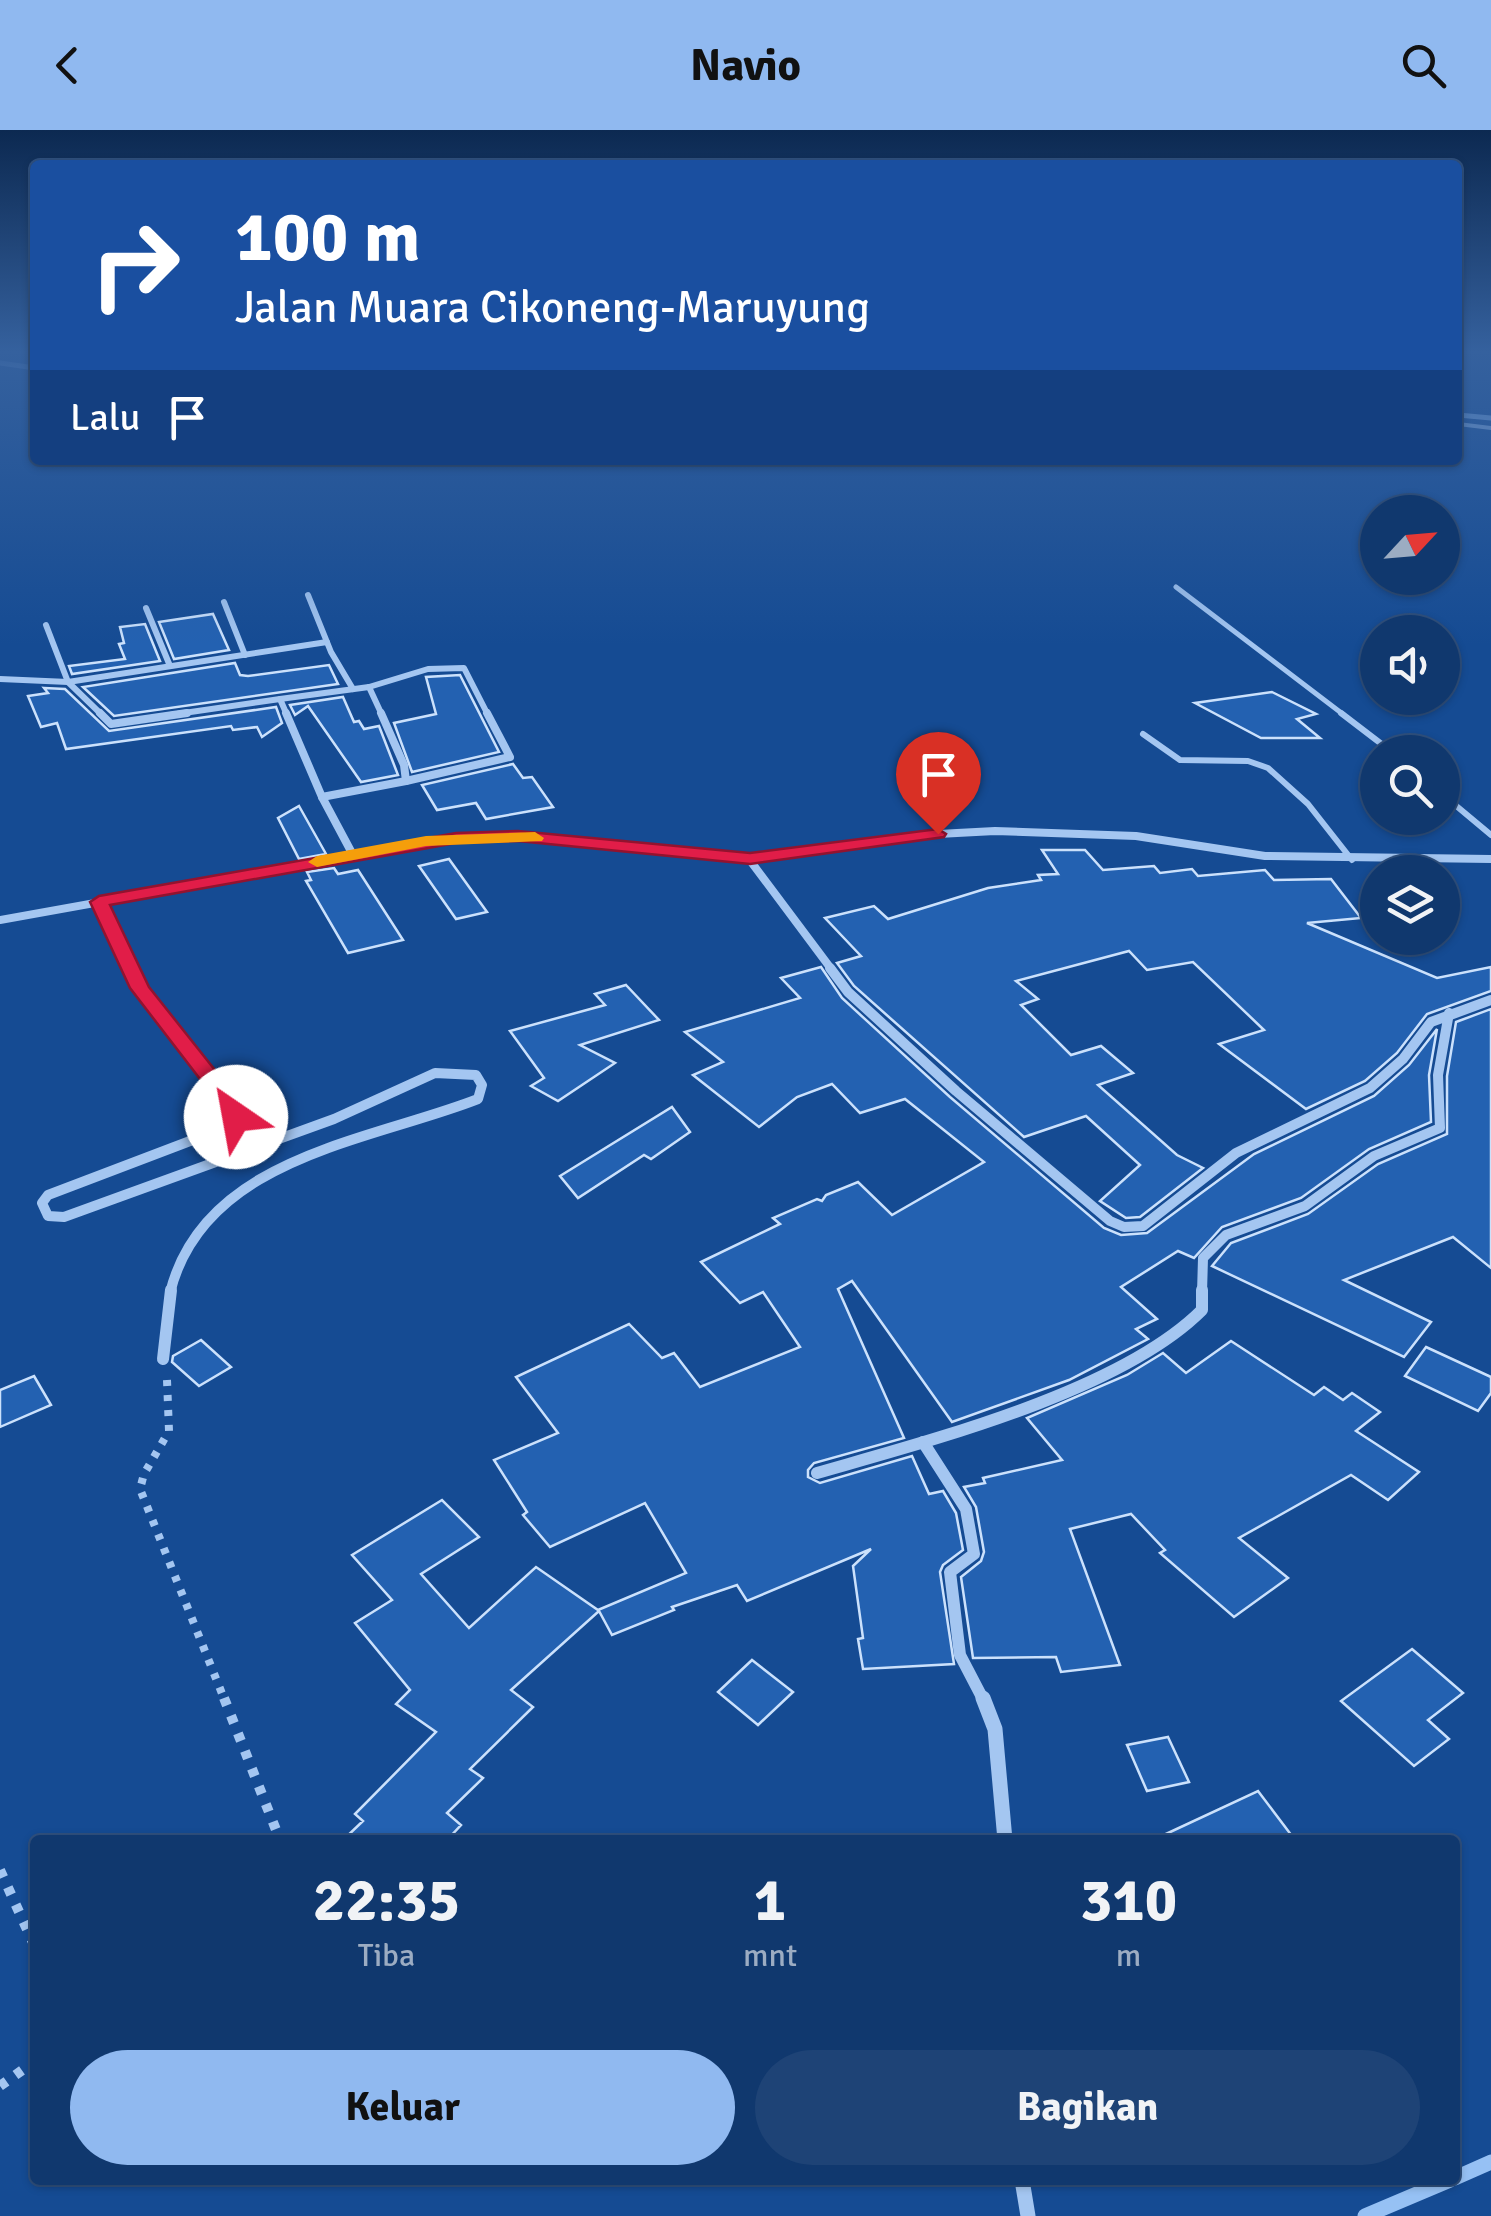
<!DOCTYPE html>
<html lang="id">
<head>
<meta charset="utf-8">
<style>
  body { margin:0; font-family:Signika,sans-serif; background:#1e4376; color:#f1f3f6; height:100vh; display:flex; flex-direction:column; font-size:38px; white-space:nowrap }
  * { box-sizing:border-box; margin:0 }
  p { font-size:32px; color:#9cacc2 }
  .icon { flex:none; width:55px; height:55px; fill:none; stroke:currentColor; stroke-width:2; stroke-linecap:round; stroke-linejoin:round }
  .map { position:relative; flex:1; overflow:hidden }
  .details { position:absolute; left:30px; top:1705px; width:1430px; height:350px; display:flex; flex-direction:column; background:#10386e; border-radius:10px; box-shadow:0 2px 8px #0004,0 0 0 2px #305281 }
  .details>* { flex:none }
  .guide { position:absolute; left:30px; top:30px; width:1432px; height:305px; border-radius:10px; box-shadow:0 2px 8px #0004,0 0 0 2px #305281; background:#1a4fa0; color:#fff; overflow:hidden }
  .needle { width:65px; rotate:64deg }
  .controls { position:absolute; left:1360px; top:365px; display:grid; gap:20px }
  .controls a { display:grid; place-items:center; width:100px; height:100px; border-radius:50%; background:#10386e; box-shadow:0 2px 8px #0004,0 0 0 2px #305281; font-size:50px }
  .pin { position:absolute; display:grid; place-items:center; width:85px; height:85px; color:#fff; margin:-102px -42px; border-radius:50% 50% 50% 0; rotate:-45deg; box-shadow:0 0 10px #0007 }
  .pin .icon { rotate:45deg }
  .me { position:absolute; width:110px; margin:-55px; rotate:327deg; stroke-linejoin:round; filter:drop-shadow(0 0 8px #0008) }
  .turn { display:flex; align-items:center; gap:35px; height:210px; padding:0 40px; font-size:45px }
  .turn .icon { width:130px; height:130px; stroke-width:2.5 }
  .turn b { display:block; font-size:70px; line-height:85px }
  .then { display:flex; align-items:center; height:95px; padding:0 40px; background:#0003; gap:20px; font-size:38px }
  .eta { display:flex; justify-content:space-evenly; align-items:center; height:170px; text-align:center }
  .eta b { font-size:60px; font-weight:700; line-height:70px }
  .cta { display:flex; gap:20px; margin-top:auto; padding:20px 40px }
  .cta a { flex:1; height:115px; border-radius:60px; background:#90b9f0; color:#111; font-size:40px; font-weight:700; line-height:115px; text-align:center }
  .cta a+a { background:#1e4376; color:#f1f3f6 }
  header { display:flex; justify-content:space-between; align-items:center; height:130px; padding:0 40px; background:#90b9f0; color:#111; font-size:45px; font-weight:700 }
  .map>svg:first-child { display:block }
  .lines { fill:none; stroke-linecap:round; stroke-linejoin:round }
  .stream-far1 { stroke:#96c1f4; stroke-width:5 }
  .stream { stroke:#96c1f4; stroke-width:15 }
  .building { fill:#2361b1; stroke:#cbe1fc; stroke-width:2.5 }
  .path-far1 { stroke:#a4c6f1; stroke-width:8; stroke-dasharray:6 9; stroke-linecap:butt }
  .path { stroke:#a4c6f1; stroke-width:10; stroke-dasharray:8 11; stroke-linecap:butt }
  .service-far1 { stroke:#a4c6f1; stroke-width:5 }
  .service { stroke:#a4c6f1; stroke-width:6 }
  .minor-far4 { stroke:#a4c6f1; stroke-width:6 }
  .minor-far3 { stroke:#a4c6f1; stroke-width:8 }
  .minor-far2 { stroke:#a4c6f1; stroke-width:10 }
  .minor-far1 { stroke:#a4c6f1; stroke-width:12 }
  .minor { stroke:#a4c6f1; stroke-width:15 }
  .tertiary { fill:#a4c6f1; fill-rule:evenodd }
  .route { fill:#e11d48; stroke:#92132f; stroke-width:2.5 }
  .slow { fill:#f59e0b }
</style>
</head>
<body>
<header><svg class="icon" aria-label="back" viewBox="0 0 24 24"><path d="M15 5l-7 7 7 7"/></svg>Navio<svg class="icon" aria-label="search" viewBox="0 0 24 24"><circle cx="10" cy="10" r="6"/><path d="M15 15l6 6"/></svg></header>
<div class="map">
<svg width="1491" height="2086" viewBox="0 0 1491 2086">
  <rect width="100%" height="100%" fill="#154b93"/>
  <g class="lines">
    <!-- stream-far1 -->
    <g class="stream-far1">
      <path d="M0,233L35,238"/>
      <path d="M1458,285L1491,288"/>
    </g>
    <!-- stream -->
    <g class="stream">
      <path d="M1455,2048L1491,2032"/>
      <path d="M1365,2086L1450,2050"/>
    </g>
  </g>
  <!-- building -->
  <g class="building">
    <path d="M213,484L229,520L174,529L159,492Z"/>
    <path d="M145,494L160,531L72,544L69,536L125,529L119,514L124,513L120,497Z"/>
    <path d="M235,533L240,545L248,546L329,535L338,554L114,586L83,557Z"/>
    <path d="M460,545L499,622L412,642L394,593L436,584L426,547Z"/>
    <path d="M44,558L65,559L109,601L276,577L282,593L262,607L257,597L233,600L231,596L66,619L57,593L41,597L28,566L48,563Z"/>
    <path d="M1272,562L1316,584L1297,589L1320,608H1261L1195,573Z"/>
    <path d="M343,567L354,592L359,591L364,599L379,596L398,645L361,652L308,576L295,585L290,575Z"/>
    <path d="M513,634L523,648L532,647L553,677L486,689L476,673L437,680L422,655Z"/>
    <path d="M299,676L326,724L299,729L278,688Z"/>
    <path d="M1042,720H1085L1103,740L1154,736L1160,743L1192,739L1198,746L1265,740L1274,750L1331,749L1361,788L1307,793L1437,848L1491,837V861L1427,884L1397,923L1365,951L1306,979L1219,914L1264,900L1193,832L1147,840L1129,821L1016,851L1038,869L1021,875L1071,925L1101,916L1133,943L1098,955L1177,1025L1203,1038L1140,1087L1126,1088L1100,1071L1140,1035L1086,986L1024,1007L854,856L837,833L861,826L825,788L874,776L888,789L988,758L1041,750L1038,745L1058,744Z"/>
    <path d="M449,729L487,782L456,789L419,736Z"/>
    <path d="M334,738L338,744L358,740L403,810L348,823L306,751L311,750L307,742Z"/>
    <path d="M821,837L842,868L950,967L1104,1098L1121,1105L1147,1103L1254,1024L1374,966L1409,935L1437,899L1429,945L1431,992L1369,1019L1301,1068L1222,1097L1194,1128L1178,1121L1121,1157L1157,1189L1136,1199L1148,1209L1069,1250L952,1292L852,1151L838,1159L904,1308L814,1333L808,1340V1347L820,1353L912,1326L929,1364L943,1361L956,1383L963,1420L943,1435L940,1442L954,1534L863,1539L858,1509L863,1508L853,1436L871,1419L747,1471L737,1455L672,1477L674,1480L612,1505L599,1481L511,1560L533,1577L470,1639L483,1648L447,1683L461,1695L447,1710H343L363,1691L355,1684L436,1602L396,1574L410,1560L355,1493L392,1470L352,1425L442,1370L479,1407L421,1444L469,1498L536,1437L598,1480L686,1443L645,1373L550,1417L523,1385L527,1382L494,1330L558,1303L516,1247L629,1194L662,1228L674,1223L700,1257L800,1217L763,1162L740,1173L701,1132L780,1094L773,1088L817,1069L822,1071L826,1065L858,1052L892,1085L984,1032L905,969L860,983L832,954L797,967L759,997L693,945L723,932L685,902L800,868L781,848Z"/>
    <path d="M626,855L659,890L580,915L615,933L558,971L531,956L544,948L510,901L605,875L595,864Z"/>
    <path d="M1491,879V1138L1453,1107L1344,1150L1431,1192L1404,1227L1212,1136L1231,1113L1308,1084L1378,1034L1447,1004V946L1456,892Z"/>
    <path d="M672,977L690,1002L651,1029L644,1025L578,1068L560,1046Z"/>
    <path d="M201,1210L231,1237L199,1256L172,1232L173,1226Z"/>
    <path d="M1231,1211L1314,1265L1324,1257L1343,1270L1352,1263L1380,1282L1356,1301L1419,1342L1388,1370L1351,1345L1239,1408L1288,1448L1234,1487L1160,1423L1165,1420L1131,1384L1070,1399L1120,1535L1061,1542L1056,1527L973,1528L961,1447L981,1431L984,1422L976,1377L964,1357L985,1353L983,1348L1062,1330L1027,1288L1127,1245L1163,1223L1186,1243Z"/>
    <path d="M1426,1217L1491,1247V1263L1478,1281L1405,1246Z"/>
    <path d="M34,1246L51,1275L0,1297V1260Z"/>
    <path d="M1412,1519L1463,1563L1428,1590L1449,1609L1414,1636L1341,1571Z"/>
    <path d="M752,1530L793,1562L758,1595L718,1562Z"/>
    <path d="M1168,1607L1189,1652L1147,1661L1127,1615Z"/>
    <path d="M1258,1661L1295,1710H1153Z"/>
  </g>
  <g class="lines">
    <!-- path-far1 -->
    <path class="path-far1" d="M167,1250L169,1301L144,1344L140,1359L225,1571"/>
    <!-- path -->
    <g class="path">
      <path d="M224,1568L280,1710"/>
      <path d="M0,1740L35,1817"/>
      <path d="M0,1956L35,1931"/>
    </g>
    <!-- service-far1 -->
    <path class="service-far1" d="M1176,457L1344,585"/>
    <!-- service -->
    <g class="service">
      <path d="M1341,583L1392,622"/>
      <path d="M1143,604L1180,630L1248,631L1268,638L1308,674L1352,730"/>
      <path d="M1442,664L1491,705"/>
    </g>
    <!-- minor-far4 -->
    <g class="minor-far4">
      <path d="M308,465L331,522L353,559"/>
      <path d="M224,472L245,525"/>
      <path d="M146,478L170,536"/>
      <path d="M46,495L68,552L102,585"/>
      <path d="M0,549L68,552L327,512"/>
      <path d="M369,557L382,585"/>
      <path d="M170,585L280,569"/>
      <path d="M287,585L280,569L369,557L428,539L464,538L488,585"/>
    </g>
    <!-- minor-far3 -->
    <g class="minor-far3">
      <path d="M100,583L111,594L187,583"/>
      <path d="M286,583L322,667L353,725"/>
      <path d="M406,651L510,627L487,583"/>
      <path d="M322,667L406,651L404,635L381,583"/>
      <path d="M749,729L832,840"/>
      <path d="M99,771L131,840"/>
      <path d="M0,790L456,708L518,706L749,729L938,704L995,701L1136,706L1265,726L1491,729"/>
    </g>
    <!-- minor-far2 -->
    <g class="minor-far2">
      <path d="M130,838L139,858L223,964L236,987L219,1000L48,1065L42,1073L48,1086L64,1087L334,989L435,943L476,945L482,955L478,969C371,1011 203,1027 170,1163"/>
      <path d="M830,838L848,862L956,961L1110,1091L1124,1097L1143,1096L1236,1023L1370,958L1403,929L1431,892L1491,870"/>
      <path d="M1202,1163L1203,1128L1226,1105L1305,1076L1374,1026L1440,998L1438,945L1449,883"/>
    </g>
    <!-- minor-far1 -->
    <g class="minor-far1">
      <path d="M163,1229L171,1160"/>
      <path d="M923,1312L966,1379L974,1424L950,1442L960,1525L984,1571"/>
      <path d="M817,1343C928,1311 1120,1262 1202,1180V1160"/>
    </g>
    <!-- minor -->
    <g class="minor">
      <path d="M983,1568L995,1599L1005,1710"/>
      <path d="M1022,2050L1028,2086"/>
    </g>
    <!-- tertiary -->
    <path class="tertiary" d="M1458,292L1491,296V300L1458,296Z"/>
  </g>
  <!-- sky -->
  <linearGradient id="sky" x2="0" y2="1"><stop stop-color="#0c2951"/><stop offset="0.43" stop-color="#35619e"/><stop offset="1" stop-color="#35619e" stop-opacity="0"/></linearGradient>
  <rect width="1491" height="515" fill="url(#sky)"/>
  <!-- route -->
  <path class="route" d="M938,699L946,704L944,707L750,734L518,711L456,713L110,775L149,857L230,959L247,987L236,994L228,992L213,966L130,858L90,772L99,766L456,703L518,701L750,723Z"/>
  <!-- slow -->
  <path class="slow" d="M535,702L544,708L542,711L426,716L317,737L308,732L317,726L426,706Z"/>
</svg>
<div class="controls">
<a><svg class="needle" viewBox="-14 -14 28 28"><path d="M0-13l5 13h-10z" fill="#e53935"/><path d="M0 13l5-13h-10z" fill="#9cacc2"/></svg></a>
<a><svg class="icon" aria-label="sound" viewBox="0 0 24 24"><path d="M4 9h4l5-4v14l-5-4H4zM17 9q2 3 0 6"/></svg></a>
<a><svg class="icon" aria-label="search" viewBox="0 0 24 24"><circle cx="10" cy="10" r="6"/><path d="M15 15l6 6"/></svg></a>
<a><svg class="icon" aria-label="layers" viewBox="0 0 24 24"><path d="M12 4l9 5-9 5-9-5zM3 14l9 5 9-5"/></svg></a>
</div>
<div class="pin" style="left:938px;top:704px;background:#d93025"><svg class="icon" aria-label="arrive" viewBox="0 0 24 24"><path d="M6 21V4h12l-3 4 3 4H6"/></svg></div>
<svg class="me" style="left:236px;top:987px" viewBox="-20 -20 40 40"><circle r="19" fill="#fff"/><path d="M0-13L10 11 0 6-10 11z" fill="#e11d48"/></svg>
<div class="guide">
<div class="turn"><svg class="icon" aria-label="right" viewBox="0 0 24 24"><path d="M7 20v-9h11M14 6l5 5-5 5"/></svg><div><b>100 m</b>Jalan Muara Cikoneng-Maruyung</div></div>
<div class="then">Lalu<svg class="icon" aria-label="arrive" viewBox="0 0 24 24"><path d="M6 21V4h12l-3 4 3 4H6"/></svg></div>
</div>
<section class="details">
<div class="eta">
<div><b>22:35</b><p>Tiba</p></div>
<div><b>1</b><p>mnt</p></div>
<div><b>310</b><p>m</p></div>
</div>
<div class="cta"><a>Keluar</a><a>Bagikan</a></div>
</section>
</div>
</body>
</html>
